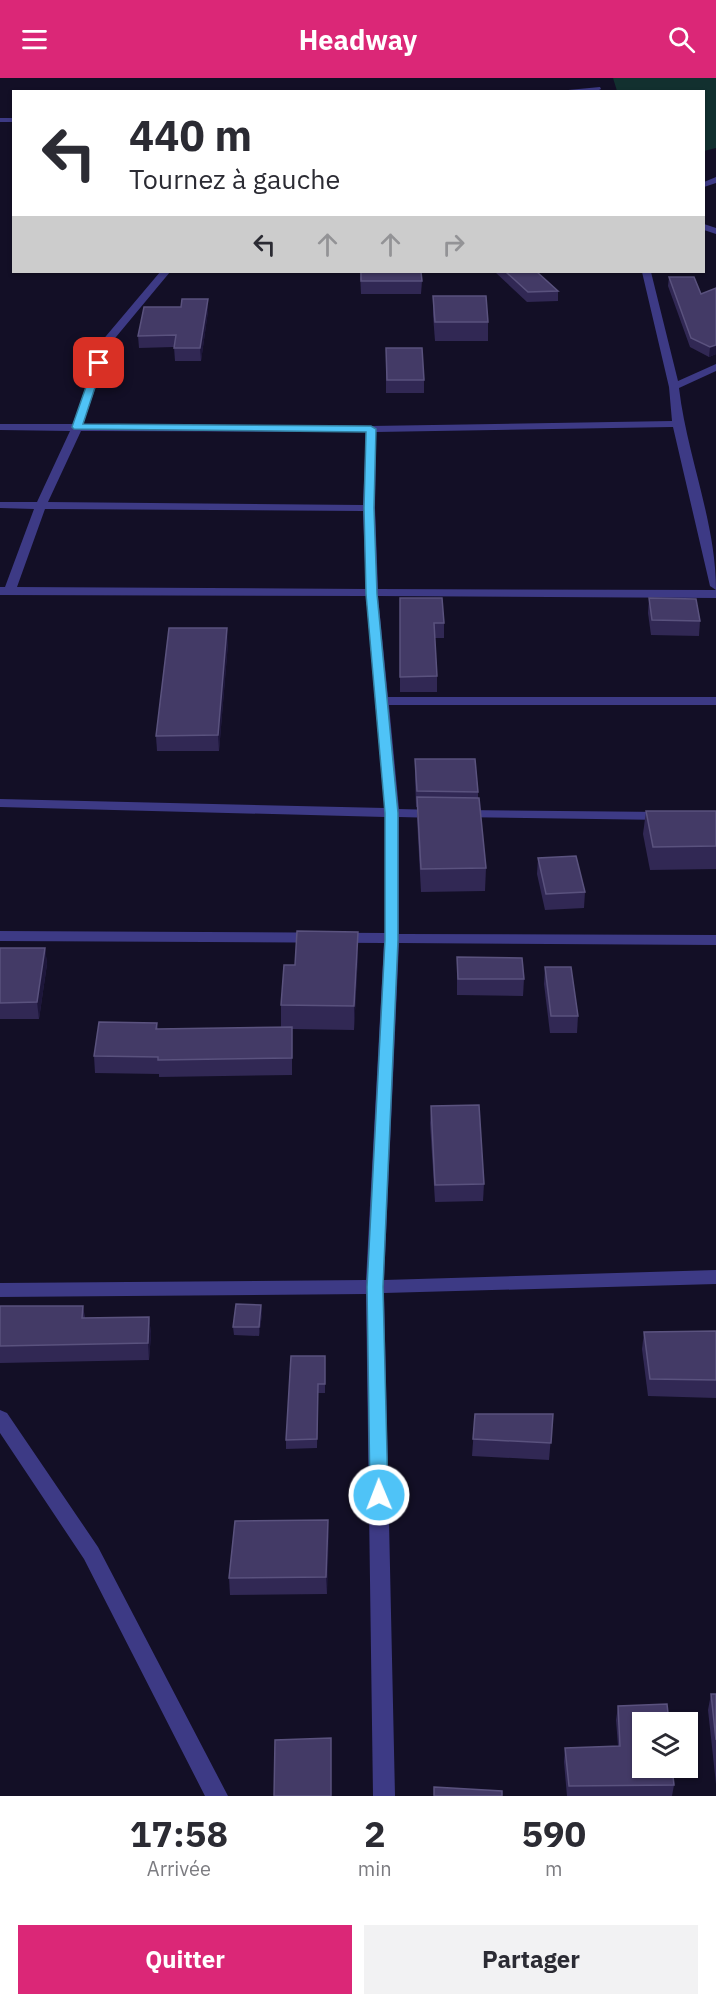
<!DOCTYPE html>
<html lang="fr">
<head>
<meta charset="utf-8">
<style>
  body { margin:0; font-family:"IBM Plex Sans",sans-serif; background:#f2f2f3; color:#2b2b33; height:100vh; display:flex; flex-direction:column; font-size:22px; white-space:nowrap }
  * { box-sizing:border-box; margin:0 }
  p { font-size:20px; color:#7c7c81 }
  .icon { flex:none; width:33px; height:33px; fill:none; stroke:currentColor; stroke-width:2; stroke-linecap:round; stroke-linejoin:round }
  .map { position:relative; height:1718px; overflow:hidden }
  .panel { display:flex; flex-direction:column; background:#fff; flex:1 }
  .panel>* { flex:none }
  .banner { position:absolute; left:12px; top:12px; width:693px; height:183px; border-radius:0px; box-shadow:0 2px 4px #0004; background:#fff; color:#2b2b33; overflow:hidden }
  .fabs { position:absolute; left:632px; top:1634px; display:grid; gap:12px }
  .fabs a { display:grid; place-items:center; width:66px; height:66px; border-radius:0px; background:#fff; box-shadow:0 2px 4px #0004; font-size:30px }
  .pin { position:absolute; display:grid; place-items:center; width:51px; height:51px; color:#fff; margin:-26px; border-radius:12px; box-shadow:0 3px 9px #0006 }
  .me { position:absolute; width:66px; margin:-33px; rotate:359deg; stroke-linejoin:round; filter:drop-shadow(0 0 4px #0008) }
  .turn { display:flex; align-items:center; gap:21px; height:126px; padding:0 18px; font-size:27px }
  .turn .icon { width:78px; height:78px; stroke-width:2.5 }
  .turn b { display:block; font-size:42px; line-height:51px }
  .lanes { display:flex; align-items:center; height:57px; padding:0 18px; background:#0003; justify-content:center; gap:30px; direction:ltr }
  .lanes .off { opacity:.35 }
  .eta { display:flex; justify-content:space-evenly; align-items:center; height:102px; text-align:center }
  .eta b { font-size:36px; font-weight:700; line-height:42px }
  .primary-button { display:flex; gap:12px; margin-top:auto; padding:12px 18px }
  .primary-button a { flex:1; height:69px; border-radius:0px; background:#db2777; color:#fff; font-size:24px; font-weight:700; line-height:69px; text-align:center }
  .primary-button a+a { background:#f2f2f3; color:#2b2b33 }
  header { display:flex; justify-content:space-between; align-items:center; height:78px; padding:0 18px; background:#db2777; color:#fff; font-size:27px; font-weight:700 }
  .map>svg:first-child { display:block }
  .green { fill:#12302f }
  .lines { fill:none; stroke-linecap:round; stroke-linejoin:round }
  .minor { fill:#3d3a85; fill-rule:evenodd }
  .wall { fill:#312854 }
  .shaded-wall { fill:#1d163a }
  .building { fill:#433a66; stroke:#5a527e; stroke-width:1.5 }
  .route { fill:#4fc3f7; stroke:#337fa1; stroke-width:1.5 }
</style>
</head>
<body>
<header><svg class="icon" aria-label="menu" viewBox="0 0 24 24"><path d="M4 6h16M4 12h16M4 18h16"/></svg>Headway<svg class="icon" aria-label="search" viewBox="0 0 24 24"><circle cx="10" cy="10" r="6"/><path d="M15 15l6 6"/></svg></header>
<div class="map">
<svg width="716" height="1718" viewBox="0 0 716 1718">
  <rect width="100%" height="100%" fill="#130f26"/>
  <!-- green -->
  <path class="green" d="M613,0H716V70L704,73V14L617,13Z"/>
  <g class="lines">
    <!-- minor -->
    <g class="minor">
      <path d="M600,9L601,11L597,13L547,14Z"/>
      <rect x="0" y="40" width="14" height="4"/>
      <path d="M716,99V105L704,109V104Z"/>
      <path d="M704,146L716,150V156L704,152Z"/>
      <path d="M160,194H170L111,265L83,346L371,348L672,343L669,309L642,194H651L678,303L716,286V293L679,310C687,378 716,444 716,512L710,508L673,349L376,354L375,430L378,511L716,512V520L378,518L388,619H716V627H389L399,731L437,732L444,736L437,740L399,739V856L716,857V867L399,865L384,1202L716,1192V1206L384,1215L395,1718H373L366,1216L0,1219V1205L366,1202L384,865L0,863V853L385,855V739L0,729V721L385,730L366,518L0,517V509H5L34,431L0,430V424H37L70,353L0,352V346H73L101,264ZM81,353L366,354L363,427L48,424ZM45,431L363,433L366,511L17,509Z"/>
      <path d="M461,732L665,734L672,738L665,742L456,739L454,736L456,733Z"/>
      <path d="M0,1332L7,1335L98,1469L228,1718H205L84,1481L0,1355Z"/>
    </g>
  </g>
  <!-- wall -->
  <g class="wall">
    <path d="M360,194L422,203L421,216H361Z"/>
    <path d="M495,194H537L558,213V223L527,224Z"/>
    <path d="M669,199L701,216L716,210V276L709,279L690,269L668,208Z"/>
    <path d="M433,218L488,244V263H435L433,237Z"/>
    <path d="M208,221V233L201,283H175L174,269L139,270L138,258L181,229Z"/>
    <path d="M386,270L424,302V315H386Z"/>
    <path d="M400,520L444,545V560H435L437,598V614H400Z"/>
    <path d="M649,520L700,543L699,558L651,557L648,535Z"/>
    <path d="M228,565L219,673H157L156,658Z"/>
    <path d="M415,681L478,714V719L486,790L485,813L421,814L417,741V729H416L415,697Z"/>
    <path d="M646,733H716V791L650,792L643,756Z"/>
    <path d="M538,780L585,814L584,830L545,832L537,796Z"/>
    <path d="M0,870H45L47,886L39,941H0Z"/>
    <path d="M358,877L354,952L292,951V997L159,999V996L95,995L94,978L157,945L158,951L281,949V927L295,887Z"/>
    <path d="M457,879L524,901L523,918L457,917Z"/>
    <path d="M545,889L578,938L577,955H550L544,906Z"/>
    <path d="M431,1028L484,1106L483,1123L435,1124L430,1045Z"/>
    <path d="M261,1227L262,1236L259,1258L234,1257L233,1249Z"/>
    <path d="M0,1228H83L85,1240L149,1239L151,1256L149,1282L0,1285Z"/>
    <path d="M716,1253V1320L648,1318L642,1271L644,1254Z"/>
    <path d="M325,1278V1315H318L317,1370L286,1371V1362Z"/>
    <path d="M475,1336H553L549,1382L472,1378Z"/>
    <path d="M328,1442L327,1516L230,1517L229,1500Z"/>
    <path d="M711,1616H716V1706L708,1632Z"/>
    <path d="M618,1628L674,1707L672,1718H567L564,1684L565,1670L618,1668L616,1642Z"/>
  </g>
  <!-- shaded-wall -->
  <g class="shaded-wall">
    <path d="M208,221V233L201,283L200,270Z"/>
    <path d="M716,267V276L709,279L710,269Z"/>
    <path d="M227,550L228,565L219,673L218,657Z"/>
    <path d="M358,854V877L354,952V928Z"/>
    <path d="M45,870L47,886L39,941L37,924Z"/>
    <path d="M261,1227L262,1236L259,1258V1249Z"/>
    <path d="M149,1239L151,1256L149,1282L148,1265Z"/>
    <path d="M328,1442L329,1459L327,1516L326,1499Z"/>
  </g>
  <!-- building -->
  <g class="building">
    <path d="M361,194H421L422,203H361Z"/>
    <path d="M506,194H537L558,213L528,214Z"/>
    <path d="M669,199H694L701,216L716,210V267L710,269L691,260Z"/>
    <path d="M433,218H486L488,244H435Z"/>
    <path d="M182,221H208L200,270H174L176,257L138,258L144,229H181Z"/>
    <path d="M386,270H422L424,302H387Z"/>
    <path d="M400,520H442L444,545H434L437,598L400,599Z"/>
    <path d="M649,520L696,521L700,543L652,542Z"/>
    <path d="M169,550H227L218,657L156,658Z"/>
    <path d="M415,681H475L478,714L417,713Z"/>
    <path d="M417,719L479,720L486,790L421,791Z"/>
    <path d="M646,733H716V768L653,769Z"/>
    <path d="M576,778L585,814L546,816L538,780Z"/>
    <path d="M297,853L358,854L354,928L281,927L284,887H295Z"/>
    <path d="M0,870H45L37,924L0,925Z"/>
    <path d="M457,879L522,880L524,901H458Z"/>
    <path d="M545,889H571L578,938H551Z"/>
    <path d="M99,944L157,945L156,951L292,949V980L158,982V979L94,978Z"/>
    <path d="M479,1027L484,1106L435,1107L431,1028Z"/>
    <path d="M236,1226L261,1227L259,1249H233Z"/>
    <path d="M0,1228H83L82,1240L149,1239L148,1265L0,1268Z"/>
    <path d="M716,1253V1302L650,1301L644,1254Z"/>
    <path d="M291,1278H325V1306H318L317,1361L286,1362Z"/>
    <path d="M475,1336H553L551,1365L473,1361Z"/>
    <path d="M328,1442L326,1499L229,1500L235,1443Z"/>
    <path d="M711,1616H716V1662Z"/>
    <path d="M667,1626L669,1644H642V1689H672L674,1707L569,1708L565,1670L620,1668L618,1628Z"/>
    <path d="M331,1660V1718H274L275,1662Z"/>
    <path d="M434,1709L502,1713V1718H434Z"/>
  </g>
  <!-- route -->
  <path class="route" d="M95,283L103,285L83,346L371,348L376,351L374,430L377,516L398,735V862L383,1209L388,1417L385,1422L379,1424L373,1422L370,1417L367,1209L385,862V735L366,516L364,430L366,354L74,351L72,349Z"/>
</svg>
<div class="fabs">
<a><svg class="icon" aria-label="layers" viewBox="0 0 24 24"><path d="M12 4l9 5-9 5-9-5zM3 14l9 5 9-5"/></svg></a>
</div>
<div class="pin" style="left:99px;top:285px;background:#d93025"><svg class="icon" aria-label="arrive" viewBox="0 0 24 24"><path d="M6 21V4h12l-3 4 3 4H6"/></svg></div>
<svg class="me" style="left:379px;top:1417px" viewBox="-20 -20 40 40"><circle r="17" fill="#4fc3f7" stroke="#fff" stroke-width="3"/><path d="M0-11L8 9 0 5-8 9z" fill="#fff"/></svg>
<div class="banner">
<div class="turn"><svg class="icon" aria-label="left" viewBox="0 0 24 24"><path d="M17 20v-9H6M10 6l-5 5 5 5"/></svg><div><b>440 m</b>Tournez à gauche</div></div>
<div class="lanes"><svg class="icon" aria-label="left" viewBox="0 0 24 24"><path d="M17 20v-9H6M10 6l-5 5 5 5"/></svg><svg class="icon off" aria-label="ahead" viewBox="0 0 24 24"><path d="M12 20V5M6 11l6-6 6 6"/></svg><svg class="icon off" aria-label="ahead" viewBox="0 0 24 24"><path d="M12 20V5M6 11l6-6 6 6"/></svg><svg class="icon off" aria-label="right" viewBox="0 0 24 24"><path d="M7 20v-9h11M14 6l5 5-5 5"/></svg></div>
</div>
</div>
<section class="panel">
<div class="eta">
<div><b>17:58</b><p>Arrivée</p></div>
<div><b>2</b><p>min</p></div>
<div><b>590</b><p>m</p></div>
</div>
<div class="primary-button"><a>Quitter</a><a>Partager</a></div>
</section>
</body>
</html>
